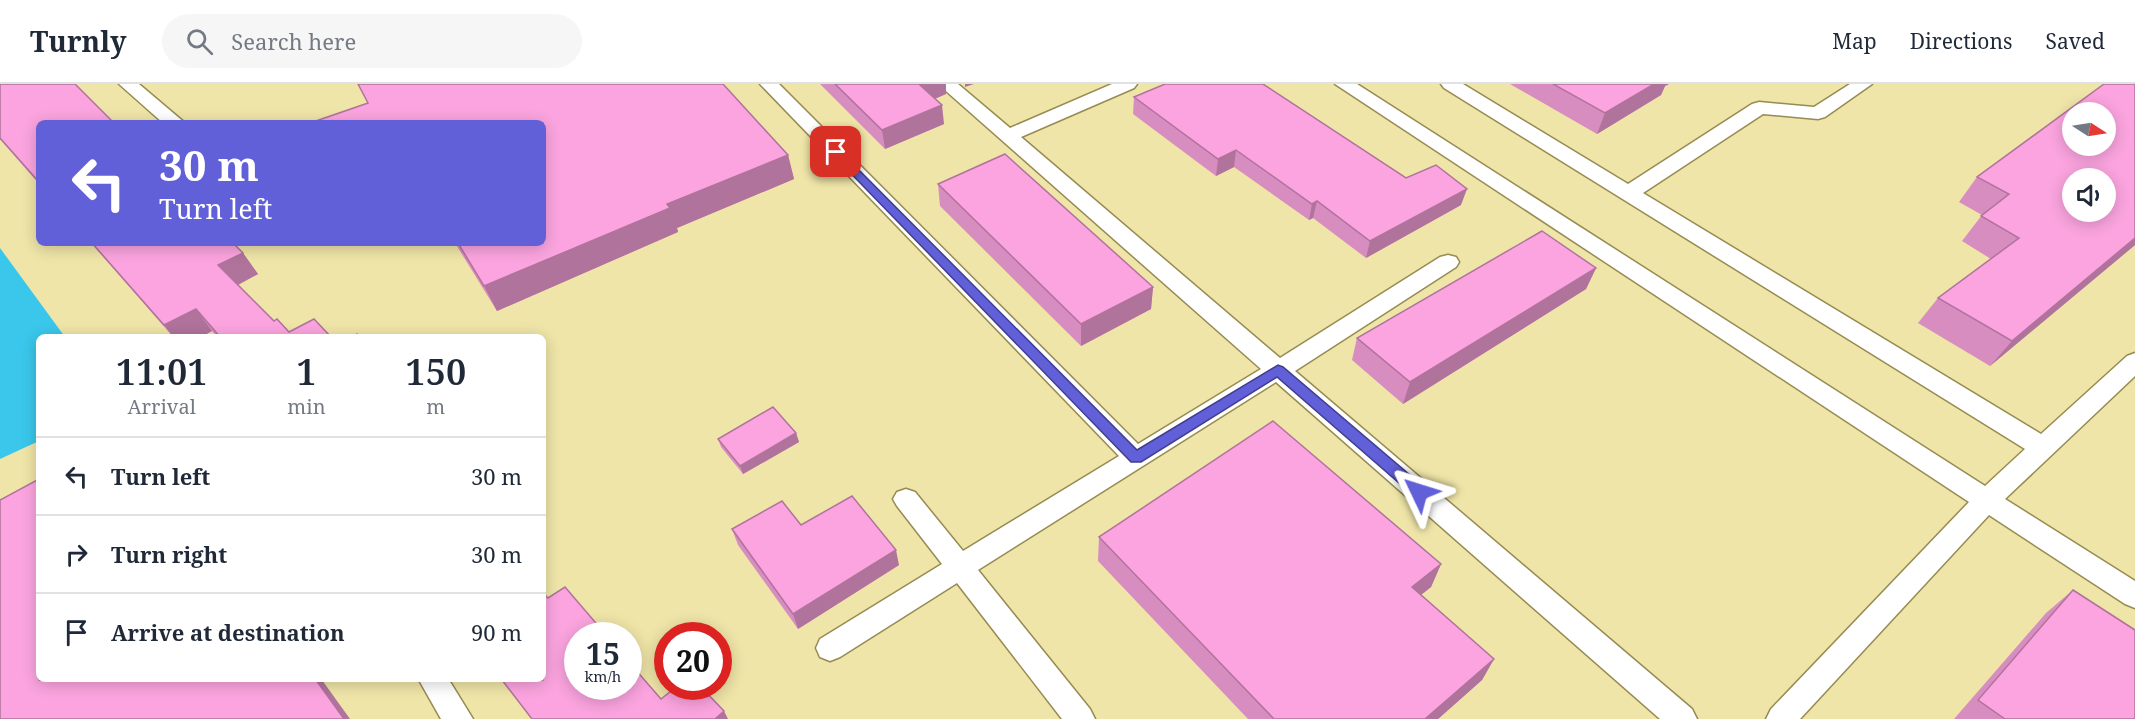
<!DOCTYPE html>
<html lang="en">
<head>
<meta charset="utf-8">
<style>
  body { margin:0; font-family:"Noto Serif",serif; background:#f6f6f7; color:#1f2937; height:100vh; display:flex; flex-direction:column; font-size:22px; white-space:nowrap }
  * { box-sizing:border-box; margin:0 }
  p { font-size:20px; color:#747a83 }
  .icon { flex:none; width:33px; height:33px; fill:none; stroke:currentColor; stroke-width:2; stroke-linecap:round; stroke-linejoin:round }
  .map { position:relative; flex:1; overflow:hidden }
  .sheet { position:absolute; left:36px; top:250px; width:510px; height:348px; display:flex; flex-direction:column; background:#fff; border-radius:9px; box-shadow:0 3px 15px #0003 }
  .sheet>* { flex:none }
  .hud { position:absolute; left:36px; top:36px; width:510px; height:126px; border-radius:9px; box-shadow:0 3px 15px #0003; background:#6260d9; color:#fff; overflow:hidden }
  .needle { width:39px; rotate:102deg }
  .controls { position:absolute; left:2062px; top:18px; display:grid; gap:12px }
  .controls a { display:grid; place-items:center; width:54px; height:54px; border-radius:50%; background:#fff; box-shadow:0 3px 15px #0003; font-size:30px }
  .speed { position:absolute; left:564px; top:538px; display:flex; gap:12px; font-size:30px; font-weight:700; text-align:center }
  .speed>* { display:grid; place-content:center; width:78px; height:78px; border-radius:50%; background:#fff; box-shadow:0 3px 15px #0003; line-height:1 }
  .speed small { font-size:15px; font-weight:400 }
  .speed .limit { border:9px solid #d22; background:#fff; color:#111 }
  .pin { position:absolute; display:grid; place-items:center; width:51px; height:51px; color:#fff; margin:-26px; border-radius:12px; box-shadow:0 3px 9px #0006 }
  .me { position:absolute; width:66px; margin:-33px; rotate:311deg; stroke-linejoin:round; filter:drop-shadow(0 0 4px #0008) }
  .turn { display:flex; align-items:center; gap:21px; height:126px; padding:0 24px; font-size:27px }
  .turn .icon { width:78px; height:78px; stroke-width:2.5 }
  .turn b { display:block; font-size:42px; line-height:51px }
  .eta { display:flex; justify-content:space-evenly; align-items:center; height:102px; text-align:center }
  .eta b { font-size:36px; font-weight:600; line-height:42px }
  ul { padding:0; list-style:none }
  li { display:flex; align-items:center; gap:18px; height:78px; padding:0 24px; border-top:2px solid #e0e1e3 }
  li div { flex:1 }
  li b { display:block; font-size:22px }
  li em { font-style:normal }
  header { display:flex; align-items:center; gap:36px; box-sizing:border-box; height:84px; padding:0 30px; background:#fff; border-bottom:2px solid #e0e1e3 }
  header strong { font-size:28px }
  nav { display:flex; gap:33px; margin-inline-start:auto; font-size:21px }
  .search { width:420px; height:54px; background:#f6f6f7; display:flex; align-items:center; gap:15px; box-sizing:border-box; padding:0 21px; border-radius:33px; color:#747a83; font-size:22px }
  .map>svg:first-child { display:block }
  .water { fill:#3ac7eb }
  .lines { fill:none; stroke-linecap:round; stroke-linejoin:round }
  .lane-casing { stroke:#968b51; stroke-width:3 }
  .lane { fill:#fff; fill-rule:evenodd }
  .wall { fill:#d88dc0 }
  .shaded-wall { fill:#b0739c }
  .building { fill:#fba4df; stroke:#b0739c; stroke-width:1.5; fill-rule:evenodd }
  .route { fill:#6260d9; stroke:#403e8d; stroke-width:1.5 }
</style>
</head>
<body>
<header>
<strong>Turnly</strong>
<div class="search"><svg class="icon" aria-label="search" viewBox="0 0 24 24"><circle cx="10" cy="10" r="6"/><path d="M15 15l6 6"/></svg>Search here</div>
<nav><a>Map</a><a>Directions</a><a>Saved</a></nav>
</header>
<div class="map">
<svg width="2135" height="635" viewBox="0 0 2135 635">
  <rect width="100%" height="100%" fill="#efe5a8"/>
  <!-- water -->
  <path class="water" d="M0,164L65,253L39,254V357L0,375Z"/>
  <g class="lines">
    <!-- lane casing -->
    <g class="lane-casing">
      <g id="lane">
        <path d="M119,0H139L185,39H163Z"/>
        <path d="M760,0H779L1138,360L1261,285L938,0H958L1010,44L1112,0H1137L1134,4L1021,53L1280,274L1440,173L1448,171L1456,173L1459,178L1456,183L1295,287L1692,625L1697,635H1660L1276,298L978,486L1090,625L1095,635H1062L957,499L840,573L830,577L820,573L816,564L820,555L942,480L897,422L893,415L897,408L906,405L915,408L963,467L1119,372Z"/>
        <path d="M1335,0H1357L1985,402L2025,365L1444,4L1441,0H1463L1628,100L1752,20L1759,18L1814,23L1850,0H1872L1825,33L1818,35L1763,30L1643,109L2041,350L2127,272L2135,269V292L2005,415L2135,497V524L2125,520L1989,431L1800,635H1766L1771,625L1969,418Z"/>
        <path d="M419,596H449L473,635H441Z"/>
      </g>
    </g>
    <!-- lane -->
    <use href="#lane" class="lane"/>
  </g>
  <!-- wall -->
  <g class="wall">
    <path d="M0,0L39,39V100L0,55Z"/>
    <path d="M820,0H946V10L935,15L944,40L885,65Z"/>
    <path d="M1510,0H1669L1665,2L1661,11L1597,50Z"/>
    <path d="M1134,13L1406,94L1461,121L1366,174L1313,134L1309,136L1234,83L1216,92L1133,30Z"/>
    <path d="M788,71L794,95L677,144L678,148L497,227L455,159H543Z"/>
    <path d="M1977,93L2135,161L1990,282L1918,239L1938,214L1991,175L1962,157L1982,131L1959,118Z"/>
    <path d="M938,100L1153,203L1151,225L1081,262L940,122Z"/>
    <path d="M91,159H233L243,169L258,190L238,201L274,237L289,248L332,254H218L212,247L199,254H174Z"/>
    <path d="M1596,184L1586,205L1403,320L1352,276L1357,254Z"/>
    <path d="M796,349L799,358L743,390L721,363L718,355Z"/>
    <path d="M801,441L899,481L798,545L738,461L732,445Z"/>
    <path d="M1099,453L1441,480L1431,503L1421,511L1494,575L1482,596L1438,635H1248L1098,477Z"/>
    <path d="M2073,506L2135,635H1954L2046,529Z"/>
  </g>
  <!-- shaded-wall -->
  <g class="shaded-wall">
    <path d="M923,0H946V10L922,20L920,1Z"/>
    <path d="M965,0H974L965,3Z"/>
    <path d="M1654,0H1669L1665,2L1661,11L1597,50L1605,29Z"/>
    <path d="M942,21L944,40L885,65L882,46Z"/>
    <path d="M1236,66L1234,83L1216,92L1218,75Z"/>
    <path d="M788,71L794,95L677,144L678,148L497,227L484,202L667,120Z"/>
    <path d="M1467,105L1461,121L1366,174L1370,157Z"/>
    <path d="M1317,117L1313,134L1309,136L1312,120Z"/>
    <path d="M2135,154V161L1990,282L2012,257Z"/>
    <path d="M243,169L258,190L234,203L218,181Z"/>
    <path d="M1596,184L1586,205L1403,320L1410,298Z"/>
    <path d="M1153,203L1151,225L1081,262V240Z"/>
    <path d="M196,225L212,247L199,254H174L164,241Z"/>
    <path d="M796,349L799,358L743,390L740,382Z"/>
    <path d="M896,466L899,481L798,545L793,530Z"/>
    <path d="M1441,480L1431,503L1403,525L1412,503Z"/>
    <path d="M1494,575L1482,596L1438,635H1425Z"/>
    <path d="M316,596H322L350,635H344Z"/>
    <path d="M724,627L728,635H715Z"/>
  </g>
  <!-- building -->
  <g class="building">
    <path d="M0,0H75L114,39H39V98L0,54Z"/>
    <path d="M358,0H723L788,71L667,120L670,124L484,202L458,159H543V39H310L368,19Z"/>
    <path d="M835,0H923L920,1L942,21L882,46Z"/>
    <path d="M1165,0H1263L1406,94L1436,81L1467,105L1370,157L1317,117L1312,120L1236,66L1218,75L1134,13Z"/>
    <path d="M1553,0H1654L1605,29Z"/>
    <path d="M2104,0H2135V154L2012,257L1938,214L2019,154L1981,132L2009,110L1977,93ZM2073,28H2106V62H2073ZM2073,94H2106V128H2073Z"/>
    <path d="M1005,70L1153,203L1081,240L938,100Z"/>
    <path d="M1542,147L1596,184L1410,298L1357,254Z"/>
    <path d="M92,159H233L243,169L218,181L274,237L277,235L289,248L314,235L332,254H221L196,225L164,241Z"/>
    <path d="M357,250L360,254H351Z"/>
    <path d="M773,323L796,349L740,382L718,355Z"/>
    <path d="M1273,337L1441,480L1412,503L1494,575L1425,635H1274L1099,453Z"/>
    <path d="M39,395V596H316L344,635H0V416Z"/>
    <path d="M852,412L896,466L793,530L732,445L782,417L801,441Z"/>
    <path d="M565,503L607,552H578V603H628V577L661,615L676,603H701L724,627L715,635H532L502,596H543V509L548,514Z"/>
    <path d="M2073,506L2135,546V635H2005L1978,616Z"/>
  </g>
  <!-- route -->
  <path class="route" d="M836,65L839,66L1137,366L1278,281L1283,283L1424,403L1426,408L1424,412H1414L1277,293L1141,378H1131L832,70L830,68Z"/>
</svg>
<div class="controls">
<a><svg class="needle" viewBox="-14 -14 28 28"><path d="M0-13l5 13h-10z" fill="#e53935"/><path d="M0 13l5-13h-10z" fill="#747a83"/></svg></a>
<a><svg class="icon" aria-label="sound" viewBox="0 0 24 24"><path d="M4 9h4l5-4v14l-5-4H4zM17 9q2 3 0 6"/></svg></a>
</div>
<div class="speed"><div>15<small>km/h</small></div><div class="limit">20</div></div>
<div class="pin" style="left:836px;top:68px;background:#d93025"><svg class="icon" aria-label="arrive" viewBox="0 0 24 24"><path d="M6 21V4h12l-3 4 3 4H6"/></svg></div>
<svg class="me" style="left:1419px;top:408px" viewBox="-20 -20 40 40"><path d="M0-17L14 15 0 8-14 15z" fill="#6260d9" stroke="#fff" stroke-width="4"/></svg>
<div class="hud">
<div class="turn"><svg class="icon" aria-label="left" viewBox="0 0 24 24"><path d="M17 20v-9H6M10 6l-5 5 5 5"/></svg><div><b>30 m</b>Turn left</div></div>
</div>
<section class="sheet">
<div class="eta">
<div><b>11:01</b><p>Arrival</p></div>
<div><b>1</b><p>min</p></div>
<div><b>150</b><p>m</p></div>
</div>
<ul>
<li><svg class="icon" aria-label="left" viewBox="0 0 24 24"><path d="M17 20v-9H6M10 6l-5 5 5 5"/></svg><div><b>Turn left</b></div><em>30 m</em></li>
<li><svg class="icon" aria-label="right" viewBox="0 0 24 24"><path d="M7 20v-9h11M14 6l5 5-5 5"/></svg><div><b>Turn right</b></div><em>30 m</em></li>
<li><svg class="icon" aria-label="arrive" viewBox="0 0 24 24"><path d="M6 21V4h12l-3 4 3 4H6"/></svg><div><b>Arrive at destination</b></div><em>90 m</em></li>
</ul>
</section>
</div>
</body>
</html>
